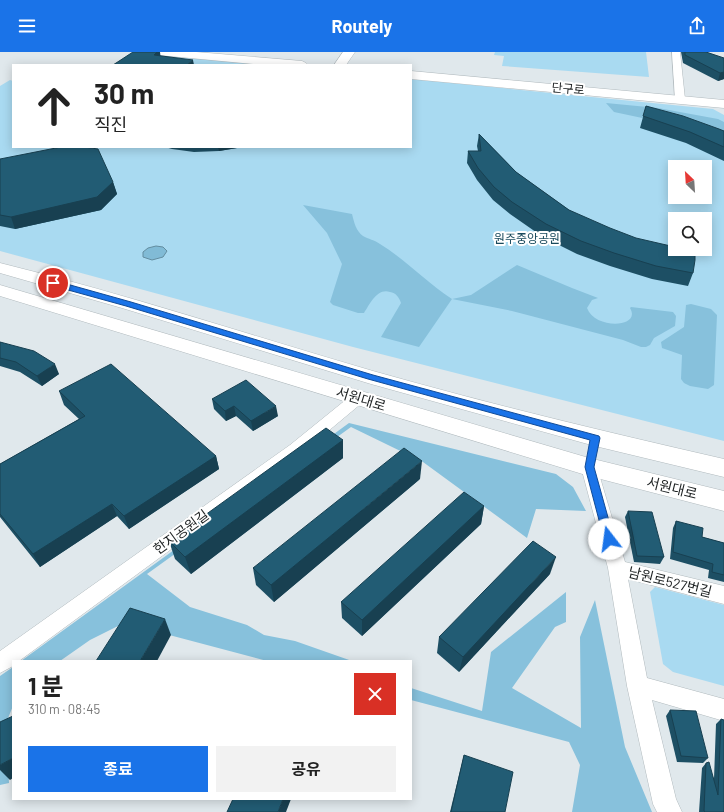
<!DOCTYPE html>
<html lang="ko">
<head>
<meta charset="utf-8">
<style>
  body { margin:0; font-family:Barlow,"Noto Sans KR",sans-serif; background:#f2f2f2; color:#222; height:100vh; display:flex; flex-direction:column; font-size:15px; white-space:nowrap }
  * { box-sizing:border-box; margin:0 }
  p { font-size:13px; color:#767676 }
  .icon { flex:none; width:22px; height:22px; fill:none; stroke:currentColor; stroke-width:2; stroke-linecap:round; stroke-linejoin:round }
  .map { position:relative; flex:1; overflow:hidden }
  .details { position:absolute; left:12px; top:608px; width:400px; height:140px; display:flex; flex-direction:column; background:#fff; border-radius:0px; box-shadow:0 2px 10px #0003 }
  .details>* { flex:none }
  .hud { position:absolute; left:12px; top:12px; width:400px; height:84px; border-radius:0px; box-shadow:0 2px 10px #0003; background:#fff; color:#222; overflow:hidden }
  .needle { width:26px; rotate:335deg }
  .tools { position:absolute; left:668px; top:108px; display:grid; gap:8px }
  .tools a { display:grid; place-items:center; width:44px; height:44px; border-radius:0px; background:#fff; box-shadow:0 2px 10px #0003; font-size:20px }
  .pin { position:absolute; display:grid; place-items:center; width:34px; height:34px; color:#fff; margin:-17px; border:2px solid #fff; border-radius:50%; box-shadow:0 1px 4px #0007 }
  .me { position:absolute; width:44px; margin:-22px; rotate:345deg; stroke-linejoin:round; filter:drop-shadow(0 0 3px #0008) }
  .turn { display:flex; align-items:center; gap:14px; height:84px; padding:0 16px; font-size:18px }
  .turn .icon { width:52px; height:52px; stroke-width:2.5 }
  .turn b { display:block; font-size:28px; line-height:34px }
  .round { display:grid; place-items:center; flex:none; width:42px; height:42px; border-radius:0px; background:#f2f2f2 }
  .head { display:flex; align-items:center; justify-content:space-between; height:68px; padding:0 16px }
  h1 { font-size:24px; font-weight:700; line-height:30px }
  .primary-button { display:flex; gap:8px; margin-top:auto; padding:8px 16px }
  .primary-button a { flex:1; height:46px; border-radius:0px; background:#1a73e8; color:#fff; font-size:16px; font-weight:700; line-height:46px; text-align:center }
  .primary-button a+a { background:#f2f2f2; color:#222 }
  header { display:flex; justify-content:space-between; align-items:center; height:52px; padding:0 16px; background:#1a73e8; color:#fff; font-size:18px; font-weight:700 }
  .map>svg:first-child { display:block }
  .green { fill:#a9daf1; fill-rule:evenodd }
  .forest { fill:#87c1dc }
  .water { fill:#81bbd6; stroke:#638da0 }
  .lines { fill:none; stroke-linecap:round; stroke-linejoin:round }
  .street-casing { stroke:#b1babe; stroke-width:1 }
  .secondary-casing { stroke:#b1babe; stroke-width:1 }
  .street { fill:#fff; fill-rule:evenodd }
  .secondary { fill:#fff; fill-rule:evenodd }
  .wall { fill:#1d4f64 }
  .shaded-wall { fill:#184051 }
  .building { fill:#225c74; stroke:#184051 }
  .route { fill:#1a73e8; stroke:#114b97 }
  .labels { text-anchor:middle; stroke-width:4; stroke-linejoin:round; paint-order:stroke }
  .far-street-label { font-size:12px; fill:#1e2223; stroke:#fff }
  .far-park-label { font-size:12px; fill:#1a4a5d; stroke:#fff }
  .street-label { font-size:14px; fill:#1e2223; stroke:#fff }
</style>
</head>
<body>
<header><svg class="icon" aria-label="menu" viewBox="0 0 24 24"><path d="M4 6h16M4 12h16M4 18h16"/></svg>Routely<svg class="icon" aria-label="share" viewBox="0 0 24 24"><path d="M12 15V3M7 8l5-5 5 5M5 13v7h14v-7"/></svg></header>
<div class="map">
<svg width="724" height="760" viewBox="0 0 724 760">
  <rect width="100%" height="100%" fill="#e0e8ec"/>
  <!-- green -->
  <g class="green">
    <path d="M132,0L265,13H114Z"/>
    <path d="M495,0H646L649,25L502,14L504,4L494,3Z"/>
    <path d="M411,27L713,57L724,63V389L353,295L0,199V34L10,28L13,29V95H411ZM675,115H705V145H675ZM675,167H705V197H675Z"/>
    <path d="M655,535L724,553V634L673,620L663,612L650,540Z"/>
  </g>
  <!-- forest -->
  <g class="forest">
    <path d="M606,51L658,56L718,67L724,70V93L647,67L614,60Z"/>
    <path d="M303,153L352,162C354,170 356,179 363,184C368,187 375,188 380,192C406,208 426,230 452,247L471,243L517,213L572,236L598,246L592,248L587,256C595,278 642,276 630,256L631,255L673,260L676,264L675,274L654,286L650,293L646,295H641L623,288L512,259L452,247L419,295L381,285L401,251C399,245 396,241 390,240C377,236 370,252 364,261H358L333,253L330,250L342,212L327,181Z"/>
    <path d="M691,252L711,257L717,263L714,333L708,337L690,334L684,331L681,327L682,303L662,296L661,290L684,275L686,253Z"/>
    <path d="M349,371L556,422L573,435L586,459L536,457L527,486L423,410L351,375L147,522L190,555L247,573L264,583L295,589L352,609H267L124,571L90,588L60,609H21Z"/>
    <path d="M566,540V570L555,575L512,636L581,676L580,585L595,548L625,695L652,760H572L580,713L569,690L411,648V636L482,659L491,600Z"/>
    <path d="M13,615V654L6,671L9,731L0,733V624Z"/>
  </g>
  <!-- water -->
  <path class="water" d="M156,194L163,195L167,199L163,205L152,208L143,205V200L148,196Z"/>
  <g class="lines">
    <!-- street casing -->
    <g class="street-casing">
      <g id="street">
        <path d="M672,0H680L685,47L680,50L675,47Z"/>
        <path d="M358,341L363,342L366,346L363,350L302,401L19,609H13V614L0,621V599L290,393L353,342Z"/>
        <path d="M589,409L595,410L597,415L625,510L724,534V552L628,527L647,626L724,647V669L652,648L676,747L682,760H657L653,752L627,634L608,516L581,415L583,410Z"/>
      </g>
    </g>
    <!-- secondary casing -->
    <g class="secondary-casing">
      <g id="secondary">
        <path d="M152,0H196L302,9L306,11L308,13H263L158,3L154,2Z"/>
        <path d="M343,0H355L346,13H334Z"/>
        <path d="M411,19L724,48V56L411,27Z"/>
        <path d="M0,211C126,242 249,283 373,319C489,352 606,380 724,407V425L595,394L371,332L122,256L0,221Z"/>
        <path d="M0,233L589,406L724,439V459L589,424L0,244Z"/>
      </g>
    </g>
    <!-- street -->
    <use href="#street" class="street"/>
    <!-- secondary -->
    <use href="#secondary" class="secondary"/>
  </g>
  <!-- wall -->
  <g class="wall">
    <path d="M681,0H706L724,7V27L718,29L683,11Z"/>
    <path d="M646,54L724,79V109L686,91L640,76Z"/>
    <path d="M479,82L516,120L569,158L693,221L688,234L652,227L610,214L577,202L543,185L510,162L493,148L477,128L467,111L468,99H478L477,94Z"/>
    <path d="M165,95H243L219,99L194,100L172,97Z"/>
    <path d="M0,107L113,130L117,142L101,158L15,177L0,174Z"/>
    <path d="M0,290L59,322L42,334L20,320L0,314Z"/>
    <path d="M59,339L216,404L219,417L129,477L117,464L40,515L0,465V412L79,367L64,353Z"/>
    <path d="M212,347L278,364L253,379L236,364L226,369L214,357Z"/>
    <path d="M343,388V406L191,522L175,507L169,489Z"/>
    <path d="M420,427L274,550L256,533L253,516Z"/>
    <path d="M484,454L481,472L362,584L342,566L341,550Z"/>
    <path d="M628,459L664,505L660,512L634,510L625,465Z"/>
    <path d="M676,469L702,485L724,491V530L708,526L709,518L670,507L673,476Z"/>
    <path d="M550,522L459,620L437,601L439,585Z"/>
    <path d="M670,658L708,706L703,711L677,710L666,664Z"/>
    <path d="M721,667L724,760H699L702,716L706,711L714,727L716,672Z"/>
    <path d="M464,703L505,760H450Z"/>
  </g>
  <!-- shaded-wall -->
  <g class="shaded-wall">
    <path d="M157,0H160L161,9L154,3Z"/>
    <path d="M193,8L194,13H187Z"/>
    <path d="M724,20V27L718,29L720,21Z"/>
    <path d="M218,95H243L219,99Z"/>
    <path d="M113,130L117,142L101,158L15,177L11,165Z"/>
    <path d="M55,312L59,322L42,334L37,324Z"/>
    <path d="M234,354L236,364L226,369L225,359Z"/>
    <path d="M276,354L278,364L253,379L251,369Z"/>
    <path d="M343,388V406L191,522L185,505Z"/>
    <path d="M216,404L219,417L129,477L124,464Z"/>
    <path d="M422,409L420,427L274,550L271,533Z"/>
    <path d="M112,452L117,464L40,515L33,502Z"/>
    <path d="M484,454L481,472L362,584V568Z"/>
    <path d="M556,505L550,522L459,620L463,605Z"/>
    <path d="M165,567L171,583L157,609H140Z"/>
    <path d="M13,706V726L10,728L0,718V713Z"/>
    <path d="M283,747H291L286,760H278Z"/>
  </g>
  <!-- building -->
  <g class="building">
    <path d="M133,0H157L154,3L193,8L187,13H113Z"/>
    <path d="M685,0H706L724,6V20L720,21L685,3Z"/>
    <path d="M646,54L683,64L719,77L724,79V95L690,80L643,64Z"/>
    <path d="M479,82L516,120L569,158L610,176L636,186L675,195V197H682L695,200V208L693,221L656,214L614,201L581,189L546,172L512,150L494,135L478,116L468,99H481Z"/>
    <path d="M61,95H84L98,97L113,130L97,145L11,165L0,163V107Z"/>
    <path d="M0,290L34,299L55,312L37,324L16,310L0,306Z"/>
    <path d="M111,312L216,404L124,464L112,452L33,502L0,462V412L85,364L59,339Z"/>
    <path d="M246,328L276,354L251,369L234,354L225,359L212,347Z"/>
    <path d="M326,376L343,388L185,505L169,489Z"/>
    <path d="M404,396L422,409L271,533L253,516Z"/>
    <path d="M464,440L484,454L362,568L341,550Z"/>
    <path d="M628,459L652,460L664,505L637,504Z"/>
    <path d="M676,469L703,476L702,485L724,491V523L712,520L713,512L673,500Z"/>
    <path d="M533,489L556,505L463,605L439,585Z"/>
    <path d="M130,556L165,567L140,609H96Z"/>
    <path d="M670,658L696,659L708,706L681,704Z"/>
    <path d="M13,664V706L0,713V670Z"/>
    <path d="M721,667L724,668V760H705L704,759L706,711L709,710L718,743Z"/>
    <path d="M464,703L513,720L505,760H451Z"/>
    <path d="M233,747H283L278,760H227Z"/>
  </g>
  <!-- route -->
  <path class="route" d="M50,229H56L131,250L373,323L599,384L600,386L594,415L614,487L613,490L609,492L605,490L604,487L585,415L590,388L368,327L126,254L50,233Z"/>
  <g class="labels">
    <!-- far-street labels -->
    <g class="far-street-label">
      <text transform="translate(568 37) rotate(5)" y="4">단구로</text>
    </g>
    <!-- far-park labels -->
    <g class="far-park-label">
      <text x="527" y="191">원주중앙공원</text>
    </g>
    <!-- street labels -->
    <g class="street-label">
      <text transform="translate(361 347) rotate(17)" y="5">서원대로</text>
      <text transform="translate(672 436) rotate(14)" y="5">서원대로</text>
      <text transform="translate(181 480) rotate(-36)" y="5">한지공원길</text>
      <text transform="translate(670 530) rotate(14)" y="5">남원로527번길</text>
    </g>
  </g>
</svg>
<div class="tools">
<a><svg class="needle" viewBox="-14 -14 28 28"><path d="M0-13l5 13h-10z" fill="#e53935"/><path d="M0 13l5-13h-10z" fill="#767676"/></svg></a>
<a><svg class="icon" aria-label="search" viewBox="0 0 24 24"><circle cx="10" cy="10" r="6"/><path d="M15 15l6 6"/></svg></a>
</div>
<div class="pin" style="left:53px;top:231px;background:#d93025"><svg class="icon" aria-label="arrive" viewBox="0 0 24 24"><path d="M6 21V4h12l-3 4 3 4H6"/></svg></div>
<svg class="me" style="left:609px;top:487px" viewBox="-20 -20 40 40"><circle r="19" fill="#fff"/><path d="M0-13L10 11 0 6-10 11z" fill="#1a73e8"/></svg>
<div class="hud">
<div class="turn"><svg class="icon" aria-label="ahead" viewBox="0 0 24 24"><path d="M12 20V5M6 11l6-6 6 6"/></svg><div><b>30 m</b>직진</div></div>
</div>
<section class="details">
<div class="head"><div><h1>1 분</h1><p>310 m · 08:45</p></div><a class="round" style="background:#d93025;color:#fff"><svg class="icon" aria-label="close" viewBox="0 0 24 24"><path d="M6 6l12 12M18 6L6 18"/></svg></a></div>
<div class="primary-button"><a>종료</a><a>공유</a></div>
</section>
</div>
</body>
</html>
